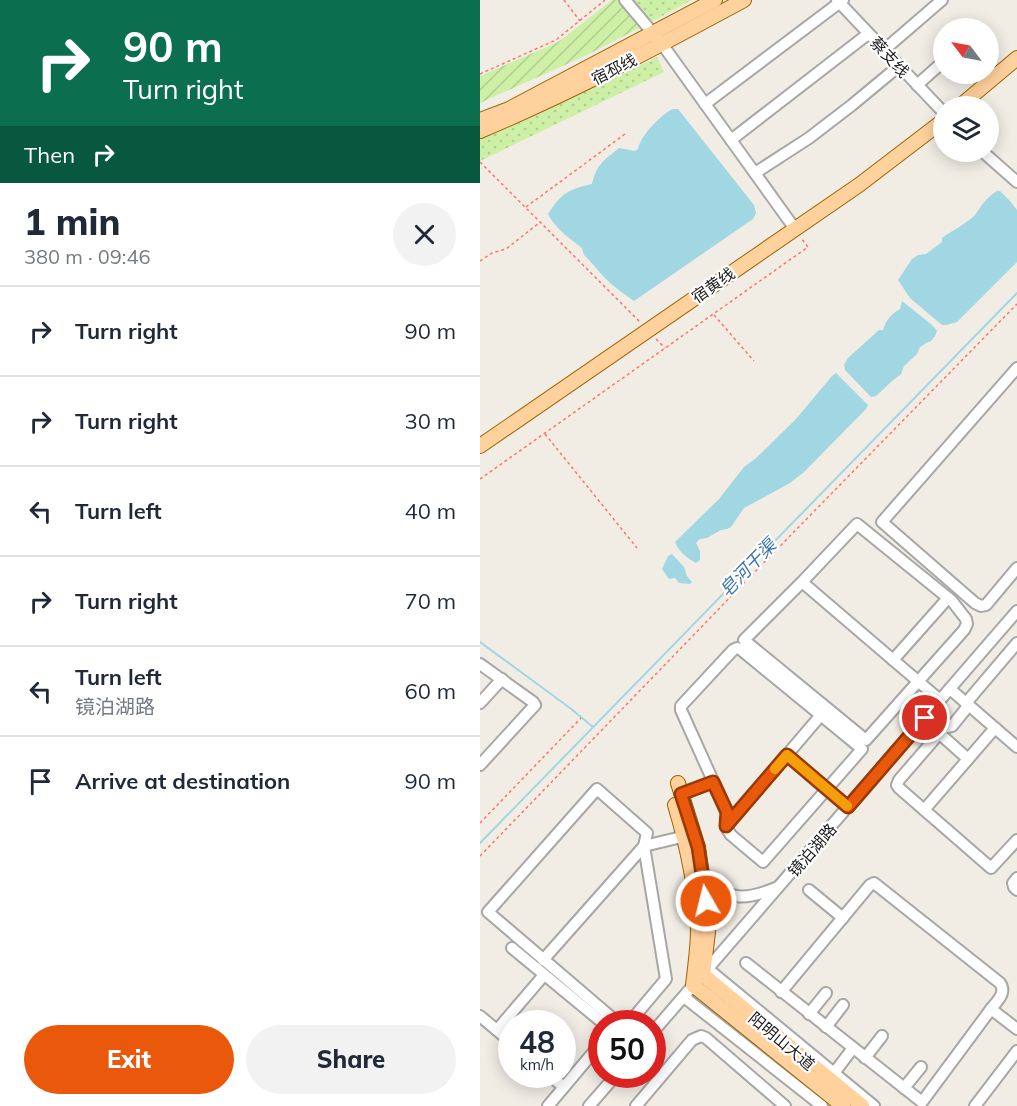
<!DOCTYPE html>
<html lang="en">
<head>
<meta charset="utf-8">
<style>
  body { margin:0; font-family:Mulish,"Noto Sans SC",sans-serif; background:#f2f2f3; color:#1f2937; height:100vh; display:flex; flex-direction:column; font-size:22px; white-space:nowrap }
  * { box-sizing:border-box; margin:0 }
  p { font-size:20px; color:#747a83 }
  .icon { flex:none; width:33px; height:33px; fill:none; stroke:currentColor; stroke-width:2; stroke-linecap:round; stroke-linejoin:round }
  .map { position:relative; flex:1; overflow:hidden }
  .details { display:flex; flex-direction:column; background:#fff; width:480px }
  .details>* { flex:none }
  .banner { background:#0b6e4f; color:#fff; overflow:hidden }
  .needle { width:39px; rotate:302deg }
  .fabs { position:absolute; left:453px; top:18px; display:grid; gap:12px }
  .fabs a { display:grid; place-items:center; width:66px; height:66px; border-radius:50%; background:#fff; box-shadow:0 3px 15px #0003; font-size:30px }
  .speed { position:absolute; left:18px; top:1010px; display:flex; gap:12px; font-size:30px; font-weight:700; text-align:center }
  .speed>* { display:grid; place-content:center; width:78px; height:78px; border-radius:50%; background:#fff; box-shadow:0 3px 15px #0003; line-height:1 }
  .speed small { font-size:15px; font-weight:400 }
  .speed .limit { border:9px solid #d22; background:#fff; color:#111 }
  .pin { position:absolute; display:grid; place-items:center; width:51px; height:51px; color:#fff; margin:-26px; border:3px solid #fff; border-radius:50%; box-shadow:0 2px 6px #0007 }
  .me { position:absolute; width:66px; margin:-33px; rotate:352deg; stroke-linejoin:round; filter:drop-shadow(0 0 4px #0008) }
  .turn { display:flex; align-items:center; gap:21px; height:126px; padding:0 24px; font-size:27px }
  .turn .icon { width:78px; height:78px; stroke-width:2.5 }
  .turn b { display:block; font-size:42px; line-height:51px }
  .then { display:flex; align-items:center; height:57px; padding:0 24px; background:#0003; gap:12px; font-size:22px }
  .round { display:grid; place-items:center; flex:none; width:63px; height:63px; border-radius:32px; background:#f2f2f3 }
  .summary { display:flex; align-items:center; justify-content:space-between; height:102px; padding:0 24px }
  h1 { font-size:36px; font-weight:800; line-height:45px }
  .button { display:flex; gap:12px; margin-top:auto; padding:12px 24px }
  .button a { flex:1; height:69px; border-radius:36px; background:#ea580c; color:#fff; font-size:24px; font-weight:800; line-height:69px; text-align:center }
  .button a+a { background:#f2f2f3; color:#1f2937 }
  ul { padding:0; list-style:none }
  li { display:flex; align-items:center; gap:18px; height:90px; padding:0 24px; border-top:2px solid #e0e1e3 }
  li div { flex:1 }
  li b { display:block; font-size:22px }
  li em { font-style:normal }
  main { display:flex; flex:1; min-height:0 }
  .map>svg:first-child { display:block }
  .grass { fill:url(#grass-dots) }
  .garden { fill:url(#garden-furrows) }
  .water { fill:#a1d6e3 }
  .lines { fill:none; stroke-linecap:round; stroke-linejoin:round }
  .stream { stroke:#a1d6e3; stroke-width:2 }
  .minor-casing { stroke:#a7a7a7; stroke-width:14 }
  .major-casing { stroke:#9b6300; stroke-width:16 }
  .path { stroke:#ff7368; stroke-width:1.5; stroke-dasharray:3 3; stroke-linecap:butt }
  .minor { stroke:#fff; stroke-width:10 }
  .major { stroke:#ffd19c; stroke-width:14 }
  .route-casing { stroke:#983908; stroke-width:15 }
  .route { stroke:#ea580c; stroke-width:10 }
  .slow { stroke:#f59e0b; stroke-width:10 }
  .labels { text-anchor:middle; stroke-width:4.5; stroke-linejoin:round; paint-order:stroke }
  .street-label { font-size:16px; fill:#202020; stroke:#fff }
  .water-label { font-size:18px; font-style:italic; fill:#3c77a9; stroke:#fff }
</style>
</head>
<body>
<main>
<section class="details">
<div class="banner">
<div class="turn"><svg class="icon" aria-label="right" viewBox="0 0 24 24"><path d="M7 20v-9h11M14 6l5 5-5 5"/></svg><div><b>90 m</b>Turn right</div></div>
<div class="then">Then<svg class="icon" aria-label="right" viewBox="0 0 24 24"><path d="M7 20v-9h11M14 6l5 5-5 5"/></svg></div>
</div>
<div class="summary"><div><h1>1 min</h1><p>380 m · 09:46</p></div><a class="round"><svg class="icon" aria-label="close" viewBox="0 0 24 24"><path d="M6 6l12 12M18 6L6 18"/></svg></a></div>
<ul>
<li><svg class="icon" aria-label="right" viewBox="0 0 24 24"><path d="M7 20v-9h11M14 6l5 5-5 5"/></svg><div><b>Turn right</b></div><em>90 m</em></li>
<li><svg class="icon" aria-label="right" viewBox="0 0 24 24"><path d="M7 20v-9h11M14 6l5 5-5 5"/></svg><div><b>Turn right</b></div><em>30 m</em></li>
<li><svg class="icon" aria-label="left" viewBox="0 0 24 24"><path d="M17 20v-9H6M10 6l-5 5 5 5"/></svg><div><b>Turn left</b></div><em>40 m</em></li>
<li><svg class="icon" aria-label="right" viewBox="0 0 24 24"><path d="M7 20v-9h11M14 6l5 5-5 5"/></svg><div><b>Turn right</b></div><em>70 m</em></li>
<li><svg class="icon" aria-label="left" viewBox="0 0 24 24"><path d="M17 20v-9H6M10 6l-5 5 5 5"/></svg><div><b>Turn left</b><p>镜泊湖路</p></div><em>60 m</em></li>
<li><svg class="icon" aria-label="arrive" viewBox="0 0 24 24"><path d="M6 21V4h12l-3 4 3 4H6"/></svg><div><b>Arrive at destination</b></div><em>90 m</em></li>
</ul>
<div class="button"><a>Exit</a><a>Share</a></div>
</section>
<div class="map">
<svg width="537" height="1106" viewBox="0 0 537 1106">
  <defs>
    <pattern id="grass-dots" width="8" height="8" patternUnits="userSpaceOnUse" patternTransform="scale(1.5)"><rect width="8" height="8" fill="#cdf0a6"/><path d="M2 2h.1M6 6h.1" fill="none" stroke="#b0ce8f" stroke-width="1.8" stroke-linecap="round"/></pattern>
    <pattern id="garden-furrows" width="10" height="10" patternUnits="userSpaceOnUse" patternTransform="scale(1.5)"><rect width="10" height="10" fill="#cdf0a6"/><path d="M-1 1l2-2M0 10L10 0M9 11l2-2" fill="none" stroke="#b0ce8f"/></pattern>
  </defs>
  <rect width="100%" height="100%" fill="#f1ede5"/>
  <!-- grass -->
  <g class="grass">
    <path d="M153,0H212L171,22Z"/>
    <path d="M177,57L184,72L0,161V139L57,115Z"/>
  </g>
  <!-- garden -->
  <path class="garden" d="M132,0H139L163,26L107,55L0,103V76L76,43L85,37Z"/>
  <!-- water -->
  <g class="water">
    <path d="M198,109L274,205L276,213L273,219L154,301C141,292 127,282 117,269C113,264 109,260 104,255L102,248C90,239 75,228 68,214C81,194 88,189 112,184C117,164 123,161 139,148L155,151L158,149C160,137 178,118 189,111C192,109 194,109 198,109Z"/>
    <path d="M517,191H520L530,201L537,210V262L477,322L466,325H462L430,298L418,280L432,259L438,255L446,254L462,242V238C470,232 487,223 494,216C502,206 504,199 517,191Z"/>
    <path d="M422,301L452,325L457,331L455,336L451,341L446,343L440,347L437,354L424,366L421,374L411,382L396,396L391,397L365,370L364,365L368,358L399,330H403C406,320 411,314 420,309Z"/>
    <path d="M356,373L388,405L386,409L324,472L310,483L264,508L251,527L247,529L241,530L227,538L220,539L216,543L220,551V560L216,563C207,558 198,551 195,542L239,499L264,467L276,458L316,419L352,376Z"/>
    <path d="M192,554L204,567L207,576L212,582L210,584L199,583L195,578L189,579L182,569L188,556Z"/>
  </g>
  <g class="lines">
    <!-- stream -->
    <g class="stream">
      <path d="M0,642L90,708L113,727"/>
      <path d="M0,843L537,293"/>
    </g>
    <!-- minor casing -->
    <g class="minor-casing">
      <g id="minor">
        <path d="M145,0L182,44L315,229"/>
        <path d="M357,0L464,113"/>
        <path d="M404,50L462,0"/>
        <path d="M437,85L464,61"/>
        <path d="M225,104L363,0"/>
        <path d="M251,140L388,34"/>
        <path d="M503,152L537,182"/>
        <path d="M275,173L329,138L372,105L419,66"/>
        <path d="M537,368L402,522L495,603L501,606L506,605L537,568"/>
        <path d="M322,582L377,524L472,601L486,619L487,624L484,630L386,740L264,640L322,582L460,700"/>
        <path d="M257,648L260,649L382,749L283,862L251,835L247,829V812L201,710V706L253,650Z"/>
        <path d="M413,660L468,598"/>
        <path d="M0,664L53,702L55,705L0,765"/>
        <path d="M470,689L537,747"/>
        <path d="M0,703L22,679"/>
        <path d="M486,703L537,643"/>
        <path d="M489,705L472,726L464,728L419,780L417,785L419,788L511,868L537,840"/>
        <path d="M460,734L488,759"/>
        <path d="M307,755L368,807"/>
        <path d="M201,794L233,782"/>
        <path d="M444,810L515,728"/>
        <path d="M247,825L341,715"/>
        <path d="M222,872C247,901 263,902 298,887"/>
        <path d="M537,878L533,883L534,887L537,890"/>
        <path d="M329,890L363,918"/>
        <path d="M32,948L123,1023"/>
        <path d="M63,960L164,846L210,835"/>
        <path d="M266,963L442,1102L511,1009L537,1029"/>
        <path d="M228,969L394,1106"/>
        <path d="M301,992L390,885L394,883L520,983C527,993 517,1001 511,1009"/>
        <path d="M204,997L342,1106"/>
        <path d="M329,1014L346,993"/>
        <path d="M0,1016L32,1043"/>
        <path d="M138,1023L8,912L117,789L167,833L164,846L186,979L149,1023"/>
        <path d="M346,1027L363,1005"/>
        <path d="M17,1030L64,975"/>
        <path d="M172,1033L537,611"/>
        <path d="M385,1058L402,1036"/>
        <path d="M68,1074L84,1087"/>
        <path d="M351,1077L373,1048"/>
        <path d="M424,1088L441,1067"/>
        <path d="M68,1106L122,1042"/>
        <path d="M109,1106L137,1074"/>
        <path d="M156,1106L212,1040L221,1036L226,1038L305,1106"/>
        <path d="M495,1106L537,1051"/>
      </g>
    </g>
    <!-- major casing -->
    <g class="major-casing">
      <g id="major">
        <path d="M480,106L537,58"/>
        <path d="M0,120L29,109L235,0"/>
        <path d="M0,131C91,93 177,47 264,0"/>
        <path d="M0,446L379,185L464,120"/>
        <path d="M198,783L218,847L229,923L223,975L382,1106"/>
        <path d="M195,805C207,845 216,887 218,929C218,948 215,967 213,985L363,1106"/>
      </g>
    </g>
    <!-- path -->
    <g class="path">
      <path d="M84,0L100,21"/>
      <path d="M0,74L76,40L125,0"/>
      <path d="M0,162L160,322"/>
      <path d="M46,207L145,134"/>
      <path d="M0,261L12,253L26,249L59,223"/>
      <path d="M234,315L274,361"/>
      <path d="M176,339L185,348"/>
      <path d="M65,434L157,548"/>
      <path d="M0,479L328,247L321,238"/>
      <path d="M0,823L101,718"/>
      <path d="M0,856L262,585L537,304"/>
    </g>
    <!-- minor -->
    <use href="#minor" class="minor"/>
    <!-- major -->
    <use href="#major" class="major"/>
  </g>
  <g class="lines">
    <!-- route casing -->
    <g class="route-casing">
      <path id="route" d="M226,901L218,847L201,794L233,782L247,812L246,826L307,755L368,807L445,718"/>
    </g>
    <!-- route -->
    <use href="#route" class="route"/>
    <!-- slow -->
    <path class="slow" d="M295,769L307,755L367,806"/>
  </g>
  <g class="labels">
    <!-- street labels -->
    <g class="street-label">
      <text transform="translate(410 57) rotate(47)" y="6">蔡支线</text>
      <text transform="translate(134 69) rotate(-27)" y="6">宿邳线</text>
      <text transform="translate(233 285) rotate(-35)" y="6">宿黄线</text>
      <text transform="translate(332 850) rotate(-49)" y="6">镜泊湖路</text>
      <text transform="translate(302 1041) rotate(40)" y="6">阳明山大道</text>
    </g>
    <!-- water labels -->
    <g class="water-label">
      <text transform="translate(268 568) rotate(-46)" y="6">皂河干渠</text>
    </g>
  </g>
</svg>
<div class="fabs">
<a><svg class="needle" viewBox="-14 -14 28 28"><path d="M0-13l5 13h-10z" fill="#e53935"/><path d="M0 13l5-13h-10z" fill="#747a83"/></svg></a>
<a><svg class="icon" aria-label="layers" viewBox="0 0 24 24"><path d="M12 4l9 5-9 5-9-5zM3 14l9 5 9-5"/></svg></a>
</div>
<div class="speed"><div>48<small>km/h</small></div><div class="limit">50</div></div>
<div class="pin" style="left:445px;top:718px;background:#d93025"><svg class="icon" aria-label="arrive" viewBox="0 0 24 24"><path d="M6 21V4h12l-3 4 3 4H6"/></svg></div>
<svg class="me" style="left:226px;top:901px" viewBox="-20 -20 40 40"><circle r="17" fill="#ea580c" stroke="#fff" stroke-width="3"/><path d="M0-11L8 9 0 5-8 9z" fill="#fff"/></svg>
</div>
</main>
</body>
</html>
